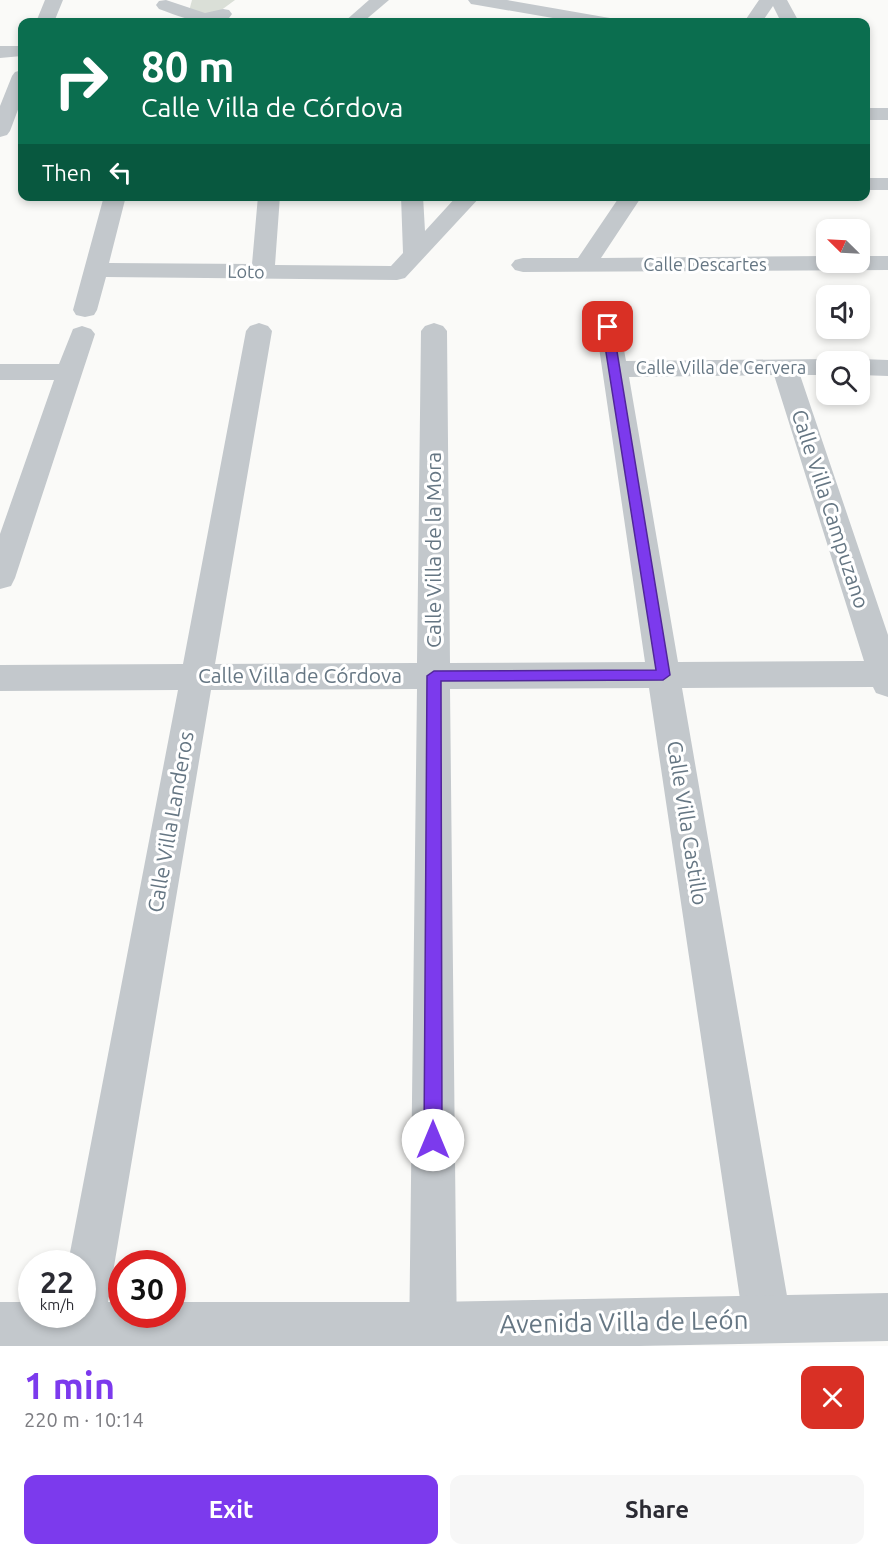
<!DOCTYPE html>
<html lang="en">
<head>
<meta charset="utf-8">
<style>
  body { margin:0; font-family:Ubuntu,sans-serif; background:#f7f7f7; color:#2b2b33; height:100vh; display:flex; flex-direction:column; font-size:22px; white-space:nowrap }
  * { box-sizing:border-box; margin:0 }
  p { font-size:20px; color:#7c7c81 }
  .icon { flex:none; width:33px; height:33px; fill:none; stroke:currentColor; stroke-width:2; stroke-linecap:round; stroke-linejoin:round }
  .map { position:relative; height:1346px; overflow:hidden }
  .drawer { display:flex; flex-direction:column; background:#fff; flex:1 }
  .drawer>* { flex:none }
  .hud { position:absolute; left:18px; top:18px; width:852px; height:183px; border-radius:12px; box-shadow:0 3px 9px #0003; background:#0b6e4f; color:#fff; overflow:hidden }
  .needle { width:39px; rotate:294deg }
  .buttons { position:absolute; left:816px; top:219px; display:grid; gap:12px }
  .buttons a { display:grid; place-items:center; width:54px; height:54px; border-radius:12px; background:#fff; box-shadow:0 3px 9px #0003; font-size:30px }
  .speed { position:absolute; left:18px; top:1250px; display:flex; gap:12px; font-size:30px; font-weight:700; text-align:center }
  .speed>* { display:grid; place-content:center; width:78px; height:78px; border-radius:50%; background:#fff; box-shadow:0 3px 9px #0003; line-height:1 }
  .speed small { font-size:15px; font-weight:400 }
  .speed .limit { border:9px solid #d22; background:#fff; color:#111 }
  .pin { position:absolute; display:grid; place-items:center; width:51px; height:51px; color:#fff; margin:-26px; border-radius:12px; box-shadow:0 3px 9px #0006 }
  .me { position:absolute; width:66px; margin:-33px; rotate:0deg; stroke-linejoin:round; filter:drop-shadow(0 0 4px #0008) }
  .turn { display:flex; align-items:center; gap:21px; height:126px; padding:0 24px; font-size:27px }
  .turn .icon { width:78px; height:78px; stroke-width:2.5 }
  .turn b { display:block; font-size:42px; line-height:51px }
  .then { display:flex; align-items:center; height:57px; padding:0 24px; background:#0003; gap:12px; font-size:22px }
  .round { display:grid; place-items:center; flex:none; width:63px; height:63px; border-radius:12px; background:#f7f7f7 }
  .overview { display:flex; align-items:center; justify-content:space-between; height:102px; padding:0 24px }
  h1 { font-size:36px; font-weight:700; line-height:45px; color:#7c3aed }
  .button { display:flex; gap:12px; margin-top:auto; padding:12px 24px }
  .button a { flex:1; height:69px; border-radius:12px; background:#7c3aed; color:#fff; font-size:24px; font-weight:700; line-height:69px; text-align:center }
  .button a+a { background:#f7f7f7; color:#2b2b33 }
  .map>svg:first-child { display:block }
  .green { fill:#dadfd7 }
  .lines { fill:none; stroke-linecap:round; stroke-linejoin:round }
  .minor { fill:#c3c8cc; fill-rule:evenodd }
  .tertiary { fill:#c3c8cc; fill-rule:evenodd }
  .route { fill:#7c3aed; stroke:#51269a; stroke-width:1.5 }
  .labels { text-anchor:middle; stroke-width:6; stroke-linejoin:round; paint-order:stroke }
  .far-street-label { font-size:18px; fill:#657683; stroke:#fff }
  .street-label { font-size:21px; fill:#657683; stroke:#fff }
  .near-street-label { font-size:26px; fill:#657683; stroke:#fff }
</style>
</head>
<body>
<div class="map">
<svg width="888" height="1346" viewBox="0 0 888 1346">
  <rect width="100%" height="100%" fill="#fafaf8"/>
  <!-- green -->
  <path class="green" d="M192,0H235L220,11L221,21L218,22H186Z"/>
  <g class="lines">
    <!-- minor -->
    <g class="minor">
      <path d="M45,0H63L54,22H36Z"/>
      <path d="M166,0L205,13L223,9L229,10L232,14L229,18C199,26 187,19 159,9L156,5L159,1Z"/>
      <path d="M369,0H389L363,22H344Z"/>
      <path d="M468,0H507L604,17L610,18L613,22H576L477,5L471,4Z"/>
      <path d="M759,0H787L799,22H781L773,6L762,22H744Z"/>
      <path d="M0,46H22V56L0,58Z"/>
      <path d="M22,70V99L10,131L7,135L0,137V106L12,76L15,72Z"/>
      <rect x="866" y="108" width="22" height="12"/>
      <rect x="866" y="178" width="22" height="12"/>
      <path d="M104,196H126L109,263L252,264L258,196H280L275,265L391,266L403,253L401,196H423L425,231L457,196H481L405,278L397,280L106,277L97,310L94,315L85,317L76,315L73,310Z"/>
      <path d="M620,196H642L601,258L826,256V262H860V256H888V270L523,272L515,270L511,265L515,260L523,258H578Z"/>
      <path d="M608,320L617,322L620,327L626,361L826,359L835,362H826V375H800L888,635V697L876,693L873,687L682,688L791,1319L784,1336L767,1343L750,1336L743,1319L649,688L450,689L457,1346H409L417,689L211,690L106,1314L99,1331L82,1338L65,1331L58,1314H82V1263H68L178,690L0,691V665L183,664L246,331L250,326L259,323L268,326L272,331L215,664L417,663L421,331L425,326L434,323L443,326L447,331L450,663L645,662L596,327L599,322ZM774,375L864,661L678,662L629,377Z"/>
      <path d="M82,326L91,329L95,334L15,578L11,586L0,589V534L54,380H0V364H59L73,329Z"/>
      <path d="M860,359L888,360V376L860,375V362H851Z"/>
    </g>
    <!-- tertiary -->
    <path class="tertiary" d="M888,1293V1341L639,1346H0V1302H32V1314H82V1302H122V1314H172V1302H433Z"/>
  </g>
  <!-- route -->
  <path class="route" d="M608,324L613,327L670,675L663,680L441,681L442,1140L440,1147L433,1149L427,1147L424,1140L427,676L434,671L656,670L602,327Z"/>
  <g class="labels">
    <!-- far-street labels -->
    <g class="far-street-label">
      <text x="705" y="271">Calle Descartes</text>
      <text transform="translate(246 272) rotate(1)" y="6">Loto</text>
      <text x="721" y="374">Calle Villa de Cervera</text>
    </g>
    <!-- street labels -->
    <g class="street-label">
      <text transform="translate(830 509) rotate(72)" y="7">Calle Villa Campuzano</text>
      <text transform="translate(434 550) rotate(-90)" y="7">Calle Villa de la Mora</text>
      <text x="300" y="683">Calle Villa de Córdova</text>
      <text transform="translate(171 822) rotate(-80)" y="7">Calle Villa Landeros</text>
      <text transform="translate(687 823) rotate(81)" y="7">Calle Villa Castillo</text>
    </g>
    <!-- near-street labels -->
    <g class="near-street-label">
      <text transform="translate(624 1322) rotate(-1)" y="9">Avenida Villa de León</text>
    </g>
  </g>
</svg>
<div class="buttons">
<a><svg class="needle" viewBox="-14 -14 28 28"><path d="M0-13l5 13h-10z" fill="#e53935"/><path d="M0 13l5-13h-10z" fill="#7c7c81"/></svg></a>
<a><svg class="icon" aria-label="sound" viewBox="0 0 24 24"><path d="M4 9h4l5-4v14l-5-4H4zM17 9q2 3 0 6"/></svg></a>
<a><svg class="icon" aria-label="search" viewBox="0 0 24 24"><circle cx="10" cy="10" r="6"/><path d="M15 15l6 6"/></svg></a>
</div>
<div class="speed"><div>22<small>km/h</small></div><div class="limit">30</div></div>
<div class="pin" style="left:608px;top:327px;background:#d93025"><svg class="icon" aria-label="arrive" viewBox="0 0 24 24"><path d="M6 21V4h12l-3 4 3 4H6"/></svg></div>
<svg class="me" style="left:433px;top:1140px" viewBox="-20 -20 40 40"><circle r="19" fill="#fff"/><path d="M0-13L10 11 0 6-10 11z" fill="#7c3aed"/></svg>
<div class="hud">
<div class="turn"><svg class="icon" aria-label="right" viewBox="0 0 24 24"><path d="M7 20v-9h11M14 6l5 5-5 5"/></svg><div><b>80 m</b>Calle Villa de Córdova</div></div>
<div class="then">Then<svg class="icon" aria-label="left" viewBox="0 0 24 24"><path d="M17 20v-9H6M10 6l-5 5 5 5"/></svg></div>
</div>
</div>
<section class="drawer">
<div class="overview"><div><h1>1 min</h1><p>220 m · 10:14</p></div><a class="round" style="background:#d93025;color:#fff"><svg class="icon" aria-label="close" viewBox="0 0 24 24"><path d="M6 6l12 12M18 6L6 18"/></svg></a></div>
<div class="button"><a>Exit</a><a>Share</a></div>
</section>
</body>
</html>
